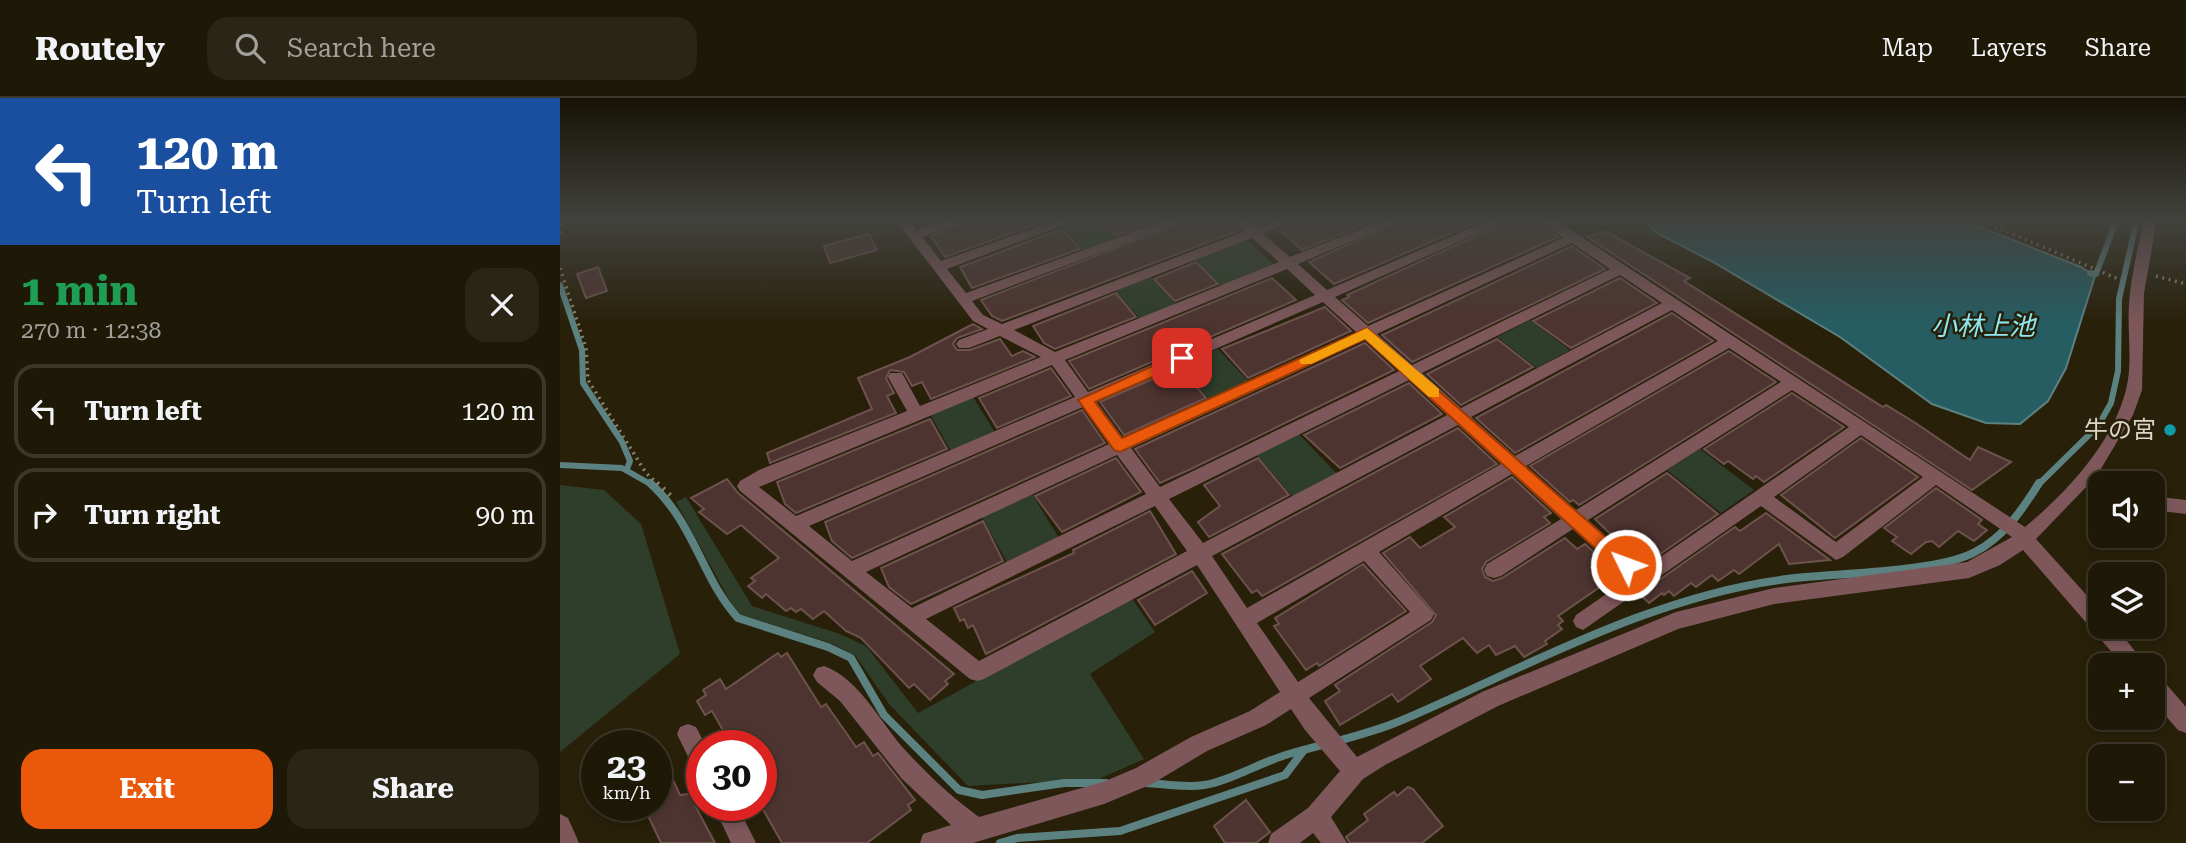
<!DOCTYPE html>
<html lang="en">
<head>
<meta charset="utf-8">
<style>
  body { margin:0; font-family:"Roboto Serif","Noto Sans JP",serif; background:#2b2515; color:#f1f3f6; height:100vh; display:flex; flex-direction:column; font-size:26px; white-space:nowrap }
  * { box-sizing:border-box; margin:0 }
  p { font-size:23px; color:#a1a09b }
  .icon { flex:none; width:38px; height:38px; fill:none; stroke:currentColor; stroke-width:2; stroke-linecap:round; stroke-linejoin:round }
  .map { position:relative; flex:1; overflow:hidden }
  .sheet { display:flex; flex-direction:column; background:#1e1807; width:560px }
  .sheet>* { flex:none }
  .guide { background:#1a4fa0; color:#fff; overflow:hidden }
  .tools { position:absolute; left:1528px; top:373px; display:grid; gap:14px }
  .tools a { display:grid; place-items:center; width:77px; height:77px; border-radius:14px; background:#1e1807; box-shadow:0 4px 10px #0003,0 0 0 2px #3c3728; font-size:35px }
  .speed { position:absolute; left:21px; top:632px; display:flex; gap:14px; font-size:35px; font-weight:700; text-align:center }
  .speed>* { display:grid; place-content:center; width:91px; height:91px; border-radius:50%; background:#1e1807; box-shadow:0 4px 10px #0003,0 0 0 2px #3c3728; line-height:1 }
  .speed small { font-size:18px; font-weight:400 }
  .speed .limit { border:10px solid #d22; background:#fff; color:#111 }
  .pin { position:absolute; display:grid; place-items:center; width:60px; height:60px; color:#fff; margin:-30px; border-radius:14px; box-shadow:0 4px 10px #0006 }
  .me { position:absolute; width:77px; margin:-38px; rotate:312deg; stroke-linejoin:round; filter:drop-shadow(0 0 5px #0008) }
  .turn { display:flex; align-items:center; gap:24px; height:147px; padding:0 21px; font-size:32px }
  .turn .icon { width:91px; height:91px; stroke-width:2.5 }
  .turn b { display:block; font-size:49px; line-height:60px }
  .round { display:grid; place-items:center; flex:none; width:74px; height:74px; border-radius:21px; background:#2b2515 }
  .head { display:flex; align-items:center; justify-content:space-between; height:119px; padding:0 21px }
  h1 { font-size:42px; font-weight:700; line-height:52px; color:#1e9e55 }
  .cta { display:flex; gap:14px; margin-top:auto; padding:14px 21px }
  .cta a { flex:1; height:80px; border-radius:21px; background:#ea580c; color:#fff; font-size:28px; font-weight:700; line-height:80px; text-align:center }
  .cta a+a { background:#2b2515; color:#f1f3f6 }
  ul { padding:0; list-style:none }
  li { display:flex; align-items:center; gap:21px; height:94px; margin:0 14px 10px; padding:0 7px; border:4px solid #3c3728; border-radius:21px }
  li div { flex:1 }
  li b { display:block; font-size:26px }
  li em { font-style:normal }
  header { display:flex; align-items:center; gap:42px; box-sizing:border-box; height:98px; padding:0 35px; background:#1e1807; border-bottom:2px solid #3c3728 }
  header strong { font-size:33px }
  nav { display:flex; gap:38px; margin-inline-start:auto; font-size:24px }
  .search { width:490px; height:63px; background:#2b2515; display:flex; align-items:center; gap:18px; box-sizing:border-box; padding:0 24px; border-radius:21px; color:#a1a09b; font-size:26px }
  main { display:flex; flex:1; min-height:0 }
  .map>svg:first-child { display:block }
  .green { fill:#2f3e2b }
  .water { fill:#265d63; stroke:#5c8181; stroke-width:2 }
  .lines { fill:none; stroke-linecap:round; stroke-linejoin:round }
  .stream-far1 { stroke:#5c8181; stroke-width:6 }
  .stream { stroke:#5c8181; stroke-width:8 }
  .building { fill:#4e3430; stroke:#6d524d; stroke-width:2 }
  .path-far1 { stroke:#898371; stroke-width:3.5; stroke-dasharray:2 4.5; stroke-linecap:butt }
  .path { stroke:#898371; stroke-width:5; stroke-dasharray:2 6; stroke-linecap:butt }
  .minor { fill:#7e575b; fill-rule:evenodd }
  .route { fill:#ea580c; stroke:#983908; stroke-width:2 }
  .slow { fill:#f59e0b }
  .culture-dot { fill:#0f9aa8; stroke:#282009; stroke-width:2.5 }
  .labels { text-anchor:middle; stroke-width:5; stroke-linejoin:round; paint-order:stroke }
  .poi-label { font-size:24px; fill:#dad5c7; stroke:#282009; text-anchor:end }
  .water-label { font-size:26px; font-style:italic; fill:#8de8f2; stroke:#282009 }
</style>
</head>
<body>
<header>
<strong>Routely</strong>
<div class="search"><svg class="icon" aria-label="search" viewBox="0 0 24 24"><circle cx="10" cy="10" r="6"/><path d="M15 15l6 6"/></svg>Search here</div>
<nav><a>Map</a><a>Layers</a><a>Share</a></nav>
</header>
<main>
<section class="sheet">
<div class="guide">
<div class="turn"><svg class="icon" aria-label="left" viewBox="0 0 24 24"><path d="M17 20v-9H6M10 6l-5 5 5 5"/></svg><div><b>120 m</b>Turn left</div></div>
</div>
<div class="head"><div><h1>1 min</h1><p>270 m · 12:38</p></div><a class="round"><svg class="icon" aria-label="close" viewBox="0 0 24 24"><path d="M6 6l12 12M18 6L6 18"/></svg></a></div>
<ul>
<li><svg class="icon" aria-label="left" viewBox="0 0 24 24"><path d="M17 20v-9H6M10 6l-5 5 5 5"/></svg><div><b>Turn left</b></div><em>120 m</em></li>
<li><svg class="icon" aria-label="right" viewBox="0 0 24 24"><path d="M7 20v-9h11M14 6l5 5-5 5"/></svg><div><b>Turn right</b></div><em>90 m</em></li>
</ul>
<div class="cta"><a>Exit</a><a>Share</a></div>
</section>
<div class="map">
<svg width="1626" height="745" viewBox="0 0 1626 745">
  <rect width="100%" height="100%" fill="#282009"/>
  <!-- green -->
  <g class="green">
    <path d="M527,121H537L556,142L524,153L503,130Z"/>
    <path d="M686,142L715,167L662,189L634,161Z"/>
    <path d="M591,179L616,206L580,221L555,192Z"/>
    <path d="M970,222L1010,252L977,270L937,239Z"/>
    <path d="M658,251L689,284L650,302L620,267Z"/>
    <path d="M413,299L436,336L392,355L370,316Z"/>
    <path d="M738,335L777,376L733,399L696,356Z"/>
    <path d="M1140,351L1194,392L1161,415L1107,372Z"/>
    <path d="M0,387L44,392L81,426L120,556L0,654Z"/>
    <path d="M472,396L499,440L448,466L422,419Z"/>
    <path d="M126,399L192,508L280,536L306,548L358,615L571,499L595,534L530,576L584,661L539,681L408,688L329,606L295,557L271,545L181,517L172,507L116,404Z"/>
  </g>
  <!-- water -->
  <path class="water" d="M1084,121H1400L1521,169L1535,178L1506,270L1488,303L1460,326L1426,325L1372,306L1280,239L1153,164L1095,134Z"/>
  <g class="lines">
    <!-- stream-far1 -->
    <g class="stream-far1">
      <path d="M0,125L2,121"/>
      <path d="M1530,175L1536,176L1557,121"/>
      <path d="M0,187L22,252L23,285L62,344L70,363L67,371"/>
      <path d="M0,367L62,370L92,387"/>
      <path d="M1478,387L1538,328L1551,305L1558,273L1559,201L1577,121"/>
    </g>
    <!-- stream -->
    <g class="stream">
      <path d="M90,385C135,426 142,481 178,520L268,549L291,560L324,617L399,692L422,697L504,685H546"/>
      <path d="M586,685C604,686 626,690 644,687C668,684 703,663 729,656C764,646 802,638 835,625C962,572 1089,498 1227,481C1274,475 1376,475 1415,454C1444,439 1462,412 1479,385"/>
      <path d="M440,745L457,740L560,733L725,677L744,652"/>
    </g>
  </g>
  <!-- building -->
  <g class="building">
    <path d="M410,121H491L385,159L371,138Z"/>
    <path d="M540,121H600L555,138Z"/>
    <path d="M631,121H671L680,132L442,223L432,218L421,202Z"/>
    <path d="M738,121H817L742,152L719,132Z"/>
    <path d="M846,121H924L774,186L749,164Z"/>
    <path d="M953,121H972L998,139L808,225L782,202L789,199L787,197Z"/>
    <path d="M502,131L520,151L412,190L400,169Z"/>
    <path d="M1045,133L1130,180L1124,183L1323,309L1326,307L1354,324L1410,362L1418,349L1451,364L1412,392L1027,139Z"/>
    <path d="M309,136L317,152L270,165L264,148Z"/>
    <path d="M1012,148L1045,171L852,264L822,237Z"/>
    <path d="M636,164L658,186L615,203L594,181Z"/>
    <path d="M38,169L47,193L26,200L17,176Z"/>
    <path d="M712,180L736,202L529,291L509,263Z"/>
    <path d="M1060,180L1097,205L1011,250L973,223Z"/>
    <path d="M556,195L576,219L495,251L484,245L473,228Z"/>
    <path d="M765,209L791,233L688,280L662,251Z"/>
    <path d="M1112,215L1153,243L955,355L916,320Z"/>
    <path d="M413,226L422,231L397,240L393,246L397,252H410L440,241L452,258L463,253L475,259L371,301L362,284L352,288L344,274L330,272L326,280L334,295L327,298L336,315L210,365L207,355L312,311L298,280L350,259Z"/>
    <path d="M937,241L973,269L901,307L867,276Z"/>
    <path d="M805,245L834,272L631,371L600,385L575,351Z"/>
    <path d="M1169,253L1216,284L1019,407L1013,402L1010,404L970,368Z"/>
    <path d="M620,269L646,300L564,337L540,304Z"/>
    <path d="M491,270L511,298L437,330L419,300Z"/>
    <path d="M849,285L882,316L780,370L744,337Z"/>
    <path d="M1232,295L1284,329L1204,384L1196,378L1193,381L1168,363L1164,366L1144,351Z"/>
    <path d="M522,312L545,345L292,460L272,443L265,424Z"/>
    <path d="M370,321L387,351L236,415L225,406L217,384Z"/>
    <path d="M898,330L937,366L702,498L697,492L692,495L662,456Z"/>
    <path d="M1301,340L1358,379L1275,440L1221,397Z"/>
    <path d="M556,360L581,394L502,434L475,398Z"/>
    <path d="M698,360L729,397L649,439L638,424L660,408L644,387Z"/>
    <path d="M1107,375L1158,416L1083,468L1035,421Z"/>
    <path d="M952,379L991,415L984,419L990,425L926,464L922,471L925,479L933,483L942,480L1005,440L1017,451L1025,446L1064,481L1044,493L1040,489L998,518L1003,523L998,527L1002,531L985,543L987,546L964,559L955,548L936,557L929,547L917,555L903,540L860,568L871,581L838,604L832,596L780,627L765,603L780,593L775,587L872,524L876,517L823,455L850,439L860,450L895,429L884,419Z"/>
    <path d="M167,381L178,395L394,576L385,583L388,586L370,602L354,586L349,590L301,540L286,533L264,513L253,521L241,511L236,514L231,510L226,513L206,496L202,500L188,488L195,483L191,480L219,460L181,427L167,436L139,414L144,411L131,400Z"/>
    <path d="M1376,390L1422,422L1418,426L1427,432L1414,443L1398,433L1379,449L1372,443L1366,444L1351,456L1332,443L1337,439L1324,430Z"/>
    <path d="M590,413L616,456L426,556L413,527L408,530L404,521L400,523L394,510L514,455L513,452Z"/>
    <path d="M1206,415L1270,462L1229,466L1219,446L1179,476L1174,472L1158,483L1152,477L1136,489L1131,485L1114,498L1109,493L1104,497L1102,495L1089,505L1079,496L1175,429L1180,433Z"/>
    <path d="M423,423L443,463L351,506L329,489L321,470Z"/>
    <path d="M803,466L846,513L759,568L757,565L746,572L714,528L719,526L715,520Z"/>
    <path d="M632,473L647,495L595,527L578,502Z"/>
    <path d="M218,555L221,559L227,555L261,609L266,606L296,649L304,644L313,658L318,655L355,702L348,707L351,712L307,745H222L201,708V648H172L152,613L145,617L137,603L146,597L143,592L160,581L166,591Z"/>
    <path d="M96,646L120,697L129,696L155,745H101L83,707H96Z"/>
    <path d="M848,689L853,691L883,728L862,745H790L786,739L808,722L804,716L834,694L837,698Z"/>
    <path d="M686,702L710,734L696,745H665L654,728Z"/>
  </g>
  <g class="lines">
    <!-- path-far1 -->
    <g class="path-far1">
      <path d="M1417,121L1561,182"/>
      <path d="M0,135L7,121"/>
      <path d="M0,170L26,250L28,282L86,375L99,387"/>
      <path d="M1596,178L1626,186"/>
    </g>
    <!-- path -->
    <path class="path" d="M97,385L111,398"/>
    <!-- minor -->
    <g class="minor">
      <path d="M335,121H348L356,132L388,121H408L362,139L381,163L500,121H520L387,171L406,195L609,121H629L412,203L423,217L442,226L685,133L673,121H687L696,129L716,121H735L703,136L730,159L825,121H844L738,166L767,192L932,121H950L775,199L808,228L1003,140L978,121H994L1465,429C1507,394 1552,346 1566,292C1573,264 1567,234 1569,206C1571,177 1578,150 1584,121H1597L1584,195L1582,292L1573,317L1539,374L1552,380L1555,385H1540V390L1530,385L1476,441L1540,512V528H1555L1586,567H1563L1463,452L1440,467L1409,480L1214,506L1118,531L938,608L825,667L803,681L771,719L787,745H761L753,735L740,745H708L711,736L748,710L780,673L745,632L731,611L706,627L647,653L592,686L544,706L413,745H360L363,736L391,727L342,681L280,603L257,584L253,577L257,570L264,568C300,581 321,626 346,653C369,678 393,700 419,719L543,684L576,670L631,639L690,613L720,594L637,467L424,581L417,583L410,581L180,393L177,388L180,383L199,372L347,313L328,279L330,275H342L360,308L481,259L440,238L409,250H399L396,246L399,242L428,231L413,223ZM692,140L719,164L495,254L454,232ZM1012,145L1050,171L852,267L817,236ZM727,171L755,197L528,294L505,262ZM1060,177L1102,205L901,310L862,275ZM763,204L796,234L563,340L536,303ZM1112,212L1158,243L955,358L911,319ZM805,242L839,273L600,389L571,350ZM1169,250L1221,284L1016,412L966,368ZM492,267L515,299L236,418L199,389ZM849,282L887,317L643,445L609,401ZM1232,292L1289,329L1083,471L1028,422ZM523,309L549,346L292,463L249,428ZM898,327L941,366L687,510L652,458ZM1301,337L1363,379L1276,444L1214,399ZM557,357L586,396L352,510L306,474ZM952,376L1001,421L927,466L924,472L927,478L934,480L941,478L1013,431L1068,481L1016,517L1013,523L1016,529L1023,532L1201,408L1276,462L1283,459L1376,387L1452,439L1407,464L1214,490L1116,514L922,594L797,659L749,600L871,522L874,516L819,454ZM595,408L627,453L419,563L366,521ZM804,463L850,514L738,584L697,525Z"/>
      <path d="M1592,398L1626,402V416L1592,412Z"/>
      <path d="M1592,577L1600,579L1626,609V635L1618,632L1592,602Z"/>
      <path d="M128,626L136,629L146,648H142V674L134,671L117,636L120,629Z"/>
      <path d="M153,707H177L196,745H171Z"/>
      <path d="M0,716L8,720L19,745H0Z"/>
    </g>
  </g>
  <!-- sky -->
  <linearGradient id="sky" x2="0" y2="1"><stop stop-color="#161205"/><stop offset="0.54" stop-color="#42423e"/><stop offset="1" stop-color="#42423e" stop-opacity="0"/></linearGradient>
  <rect width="1626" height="226" fill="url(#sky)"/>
  <!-- route -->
  <path class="route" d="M807,230L1072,462L1074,467L1072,472H1059L805,241L560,354L554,352L518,302L617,257H627V264L535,304L562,340Z"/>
  <!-- slow -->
  <path class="slow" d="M807,230L879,291V299H869L805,241L751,266H741L739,262Z"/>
  <!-- markers -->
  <circle class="culture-dot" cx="1610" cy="332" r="7"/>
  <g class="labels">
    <!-- poi labels -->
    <g class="poi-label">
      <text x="1596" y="340">牛の宮</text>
    </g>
    <!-- water labels -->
    <g class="water-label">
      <text x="1423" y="237">小林上池</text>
    </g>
  </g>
</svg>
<div class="tools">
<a><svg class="icon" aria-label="sound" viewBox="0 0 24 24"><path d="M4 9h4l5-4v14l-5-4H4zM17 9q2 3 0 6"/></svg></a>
<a><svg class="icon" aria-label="layers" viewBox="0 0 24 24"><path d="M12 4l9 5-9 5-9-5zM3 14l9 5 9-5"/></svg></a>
<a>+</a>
<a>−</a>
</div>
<div class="speed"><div>23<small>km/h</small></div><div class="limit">30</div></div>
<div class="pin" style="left:622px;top:260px;background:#d93025"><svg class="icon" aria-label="arrive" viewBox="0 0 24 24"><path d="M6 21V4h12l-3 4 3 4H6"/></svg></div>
<svg class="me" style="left:1066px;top:467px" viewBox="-20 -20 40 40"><circle r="17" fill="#ea580c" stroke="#fff" stroke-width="3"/><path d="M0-11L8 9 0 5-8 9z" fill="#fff"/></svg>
</div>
</main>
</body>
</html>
